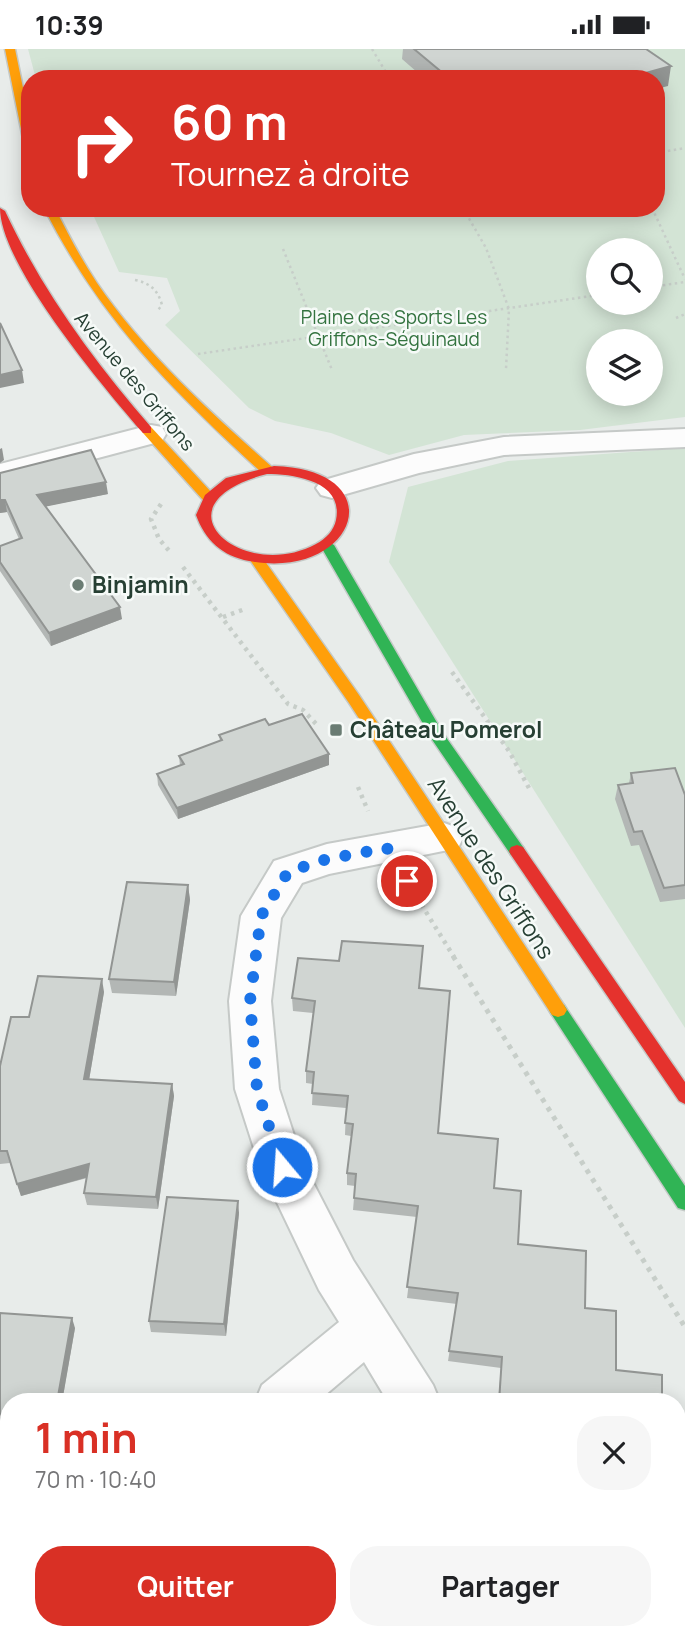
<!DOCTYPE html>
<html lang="fr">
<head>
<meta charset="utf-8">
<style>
  body { margin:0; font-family:Manrope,sans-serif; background:#f6f6f6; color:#202124; height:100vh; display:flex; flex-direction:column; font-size:26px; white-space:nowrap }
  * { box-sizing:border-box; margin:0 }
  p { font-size:23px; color:#757577 }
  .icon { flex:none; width:38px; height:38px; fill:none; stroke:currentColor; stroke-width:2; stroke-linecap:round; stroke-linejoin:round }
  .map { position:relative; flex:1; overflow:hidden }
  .drawer { position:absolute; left:0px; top:1344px; width:686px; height:247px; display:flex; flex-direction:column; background:#fff; border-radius:28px 28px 0 0; box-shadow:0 4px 18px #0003 }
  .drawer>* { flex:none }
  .guide { position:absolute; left:21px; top:21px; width:644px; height:147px; border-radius:28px; box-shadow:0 4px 18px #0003; background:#d93025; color:#fff; overflow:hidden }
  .controls { position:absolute; left:586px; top:189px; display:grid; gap:14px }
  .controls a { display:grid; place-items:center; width:77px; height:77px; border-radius:50%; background:#fff; box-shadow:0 4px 18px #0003; font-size:35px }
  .pin { position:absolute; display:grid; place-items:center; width:60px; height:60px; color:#fff; margin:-30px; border:4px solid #fff; border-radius:50%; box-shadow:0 2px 7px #0007 }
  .me { position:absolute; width:77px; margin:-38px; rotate:342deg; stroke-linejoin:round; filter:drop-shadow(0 0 5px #0008) }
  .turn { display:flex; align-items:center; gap:24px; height:147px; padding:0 35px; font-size:32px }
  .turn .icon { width:91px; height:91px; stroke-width:2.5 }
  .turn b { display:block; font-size:49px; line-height:60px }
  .round { display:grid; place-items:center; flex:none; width:74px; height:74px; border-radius:28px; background:#f6f6f6 }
  .overview { display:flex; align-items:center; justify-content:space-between; height:119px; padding:0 35px }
  h1 { font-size:42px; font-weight:700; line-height:52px; color:#d93025 }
  .button { display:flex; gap:14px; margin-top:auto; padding:14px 35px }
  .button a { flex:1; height:80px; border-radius:28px; background:#d93025; color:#fff; font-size:28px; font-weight:700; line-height:80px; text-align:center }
  .button a+a { background:#f6f6f6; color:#202124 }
  .status { display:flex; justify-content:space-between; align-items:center; height:49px; padding:0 35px; background:#fff; direction:ltr }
  .status svg { height:19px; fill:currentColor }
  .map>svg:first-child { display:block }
  .green { fill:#d3e4d5; fill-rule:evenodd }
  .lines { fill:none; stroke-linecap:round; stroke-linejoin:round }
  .street-casing { stroke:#c5c9c7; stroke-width:4 }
  .fast-casing { stroke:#c4c9c7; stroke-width:3 }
  .slow-casing { stroke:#c4c9c7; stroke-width:3 }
  .jam-casing { stroke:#c4c9c7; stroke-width:3 }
  .path-far2 { stroke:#c7cec9; stroke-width:2.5; stroke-dasharray:2.5 3.5; stroke-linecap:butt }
  .path-far1 { stroke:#c7cec9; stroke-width:4.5; stroke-dasharray:3.5 5; stroke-linecap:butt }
  .path { stroke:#c7cec9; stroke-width:5; stroke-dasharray:4.5 6; stroke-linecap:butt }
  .street { fill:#fcfcfc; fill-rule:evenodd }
  .fast { fill:#30b455; fill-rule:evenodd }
  .slow { fill:#ff9f0a; fill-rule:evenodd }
  .jam { fill:#e5322d; fill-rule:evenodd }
  .wall { fill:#b3b7b5 }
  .shaded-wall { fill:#929593 }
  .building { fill:#d0d5d2; stroke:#929593; stroke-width:2 }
  .route { stroke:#1a73e8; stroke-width:12; stroke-dasharray:0 21.6 }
  .poi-dot { fill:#6a7c73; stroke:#f6faf8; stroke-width:2.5 }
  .labels { text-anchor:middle; stroke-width:5; stroke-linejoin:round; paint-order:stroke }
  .far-park-label { font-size:19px; fill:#33733f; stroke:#f6faf8 }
  .far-street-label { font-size:19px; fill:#263f33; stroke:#f6faf8 }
  .poi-label { font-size:23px; font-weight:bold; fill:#263f33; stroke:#f6faf8; text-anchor:start }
  .street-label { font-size:23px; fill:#263f33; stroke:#f6faf8 }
</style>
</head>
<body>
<div class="status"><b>10:39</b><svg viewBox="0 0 49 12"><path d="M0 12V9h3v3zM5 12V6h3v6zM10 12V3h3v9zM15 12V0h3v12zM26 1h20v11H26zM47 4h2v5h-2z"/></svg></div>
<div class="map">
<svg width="685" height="1590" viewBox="0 0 685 1590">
  <rect width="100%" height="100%" fill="#e8ecea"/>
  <!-- green -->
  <g class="green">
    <path d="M28,0H685V368L580,381L464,386L389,406L331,384L275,372L249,359L165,276L180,262L167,229L119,223L90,159H656V30H36ZM598,201H651V254H598ZM598,292H651V345H598Z"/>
    <path d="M685,399V979L389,513L408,438L508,412Z"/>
  </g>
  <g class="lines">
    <!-- street casing -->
    <g class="street-casing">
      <g id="street">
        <path d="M151,376L162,378L166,385L162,392L0,435V415Z"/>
        <path d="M685,380V398L504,406L419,424L332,449L321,446L316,439L321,432L414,405L504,388Z"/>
        <path d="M444,774L458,779L463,789L458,799L329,825L302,834L281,869L271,952L279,1040L303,1114L353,1211L433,1336L440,1353H388L364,1313L317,1353H255L262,1336L339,1273L319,1241L260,1118L235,1040L229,952L241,867L274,812L327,795Z"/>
        <path d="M200,1582H255L258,1590H204Z"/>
        <path d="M534,1582H590L593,1590H538Z"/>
      </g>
    </g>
    <!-- fast casing -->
    <g class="fast-casing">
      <g id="fast">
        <path d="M327,492L334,496L443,684L523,798L525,802L523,806H511L433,692L320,496Z"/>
        <path d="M558,954L564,956L685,1137V1161L678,1159L552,966L549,961L552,956Z"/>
      </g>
    </g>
    <!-- slow casing -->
    <g class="slow-casing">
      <g id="slow">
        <path d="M5,0H15L30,73V103L25,100Z"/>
        <path d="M44,159H55C68,185 81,210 97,234C145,304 209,362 272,418V424H262C171,340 101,271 44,159Z"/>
        <path d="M147,377L151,378L213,445V451H203L143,384L141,381Z"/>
        <path d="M257,507L262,508L359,646L564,956L567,961L564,966L558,968L552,966L349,654L252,514L250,511L252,508Z"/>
      </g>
    </g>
    <!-- jam casing -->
    <g class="jam-casing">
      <g id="jam">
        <path d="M0,159L5,162C43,243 93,311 151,378V384H143C104,339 0,216 0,159Z"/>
        <path d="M274,417C396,421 356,532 249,512C222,507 205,491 196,466L205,446L226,429ZM267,425C294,425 344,432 336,471C334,481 326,490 316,495C242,535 150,455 267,425Z"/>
        <path d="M517,796L523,798L685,1033V1055L679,1052L511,806L509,802L511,798Z"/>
      </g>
    </g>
    <!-- path-far2 -->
    <g class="path-far2">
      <path d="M372,0L390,30"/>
      <path d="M656,104L685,99"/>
      <path d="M463,159L486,199L509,260L506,320"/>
      <path d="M652,159L685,230"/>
      <path d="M283,200L332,321"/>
      <path d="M135,231C150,234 158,241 162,256L158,261"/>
      <path d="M651,238L685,233"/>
      <path d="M676,269L685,265"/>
      <path d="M198,305L598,246"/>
    </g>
    <!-- path-far1 -->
    <g class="path-far1">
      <path d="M161,455L151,470L159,490L171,504"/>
      <path d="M183,518L288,655L303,661L319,678"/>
      <path d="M223,568L245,560"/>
      <path d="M452,623L509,702L530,741"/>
      <path d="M358,738L368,762"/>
      <path d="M408,834L454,908"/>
    </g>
    <!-- path -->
    <path class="path" d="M453,907L685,1278"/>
    <!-- street -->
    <use href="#street" class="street"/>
    <!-- fast -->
    <use href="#fast" class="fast"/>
    <!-- slow -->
    <use href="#slow" class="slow"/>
    <!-- jam -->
    <use href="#jam" class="jam"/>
  </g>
  <!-- wall -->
  <g class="wall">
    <path d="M403,0H646L668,37L656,30H425L402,10Z"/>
    <path d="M0,424L108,445L46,457L122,570L51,597L0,522V497L19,490L7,463L0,464Z"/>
    <path d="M269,676L329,716L178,770L158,736L157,725L180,717L179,707L220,692L219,686Z"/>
    <path d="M631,724L685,746V850L660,853L639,796L631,797L615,750L618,736L629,734Z"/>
    <path d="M188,836L190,851L176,947L112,944L109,930Z"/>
    <path d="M339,912L420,939L438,1084L494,1139L518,1195L585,1259L616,1321L662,1353H498L501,1319L448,1312L457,1255L407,1249L417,1168L353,1161L355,1137L347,1136V1124L351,1087L345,1086L346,1059L312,1056L313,1035L306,1034V1022L313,964L293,962L292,949Z"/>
    <path d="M104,943L89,1031L172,1035L174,1047L158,1160L87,1156L84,1144L87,1129L21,1147L10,1114L0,1115V1017L29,968Z"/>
    <path d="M239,1164L226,1287L151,1283L149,1272Z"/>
    <path d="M0,1264L75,1279L62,1353H9V1414H0Z"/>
    <path d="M677,1388L685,1389V1590H682L681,1563H677Z"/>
  </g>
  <!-- shaded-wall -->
  <g class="shaded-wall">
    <path d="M671,17L668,37L656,40V30H624Z"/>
    <path d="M22,321L24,334L0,339V326Z"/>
    <path d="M2,399L4,411L0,414V400Z"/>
    <path d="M106,433L108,445L39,459L37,446Z"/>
    <path d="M0,451H5L7,463L0,464Z"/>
    <path d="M120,558L122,570L51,597L49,584Z"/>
    <path d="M329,705V716L178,770L177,759Z"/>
    <path d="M188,836L190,851L176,947L174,933Z"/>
    <path d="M102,930L104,943L87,1043L84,1030Z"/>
    <path d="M172,1035L174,1047L158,1160L156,1148Z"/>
    <path d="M89,1115L92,1127L21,1147L17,1135Z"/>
    <path d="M238,1152L239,1164L226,1287L224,1275Z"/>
    <path d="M72,1269L75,1279L62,1353H57Z"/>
    <path d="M60,1582H64V1590H59Z"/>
  </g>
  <!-- building -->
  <g class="building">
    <path d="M414,0H646L671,17L624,30H450Z"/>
    <path d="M0,274L22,321L0,326Z"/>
    <path d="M91,401L106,433L37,446L120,558L49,584L0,513V497L22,489L5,451H0V424Z"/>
    <path d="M302,665L329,705L177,759L157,725L184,715L179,707L222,691L219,686L265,670L269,676Z"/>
    <path d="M675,719L685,746V836L664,839L642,782L634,783L618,736L633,734L631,724Z"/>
    <path d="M127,833L188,836L174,933L109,930Z"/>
    <path d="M342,892L423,897L419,939L450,942L438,1084L498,1090L494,1139L521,1142L518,1195L586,1202L585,1259L616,1262V1321L662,1326V1353H499L502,1308L449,1302L458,1244L407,1238L418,1157L354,1149L356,1125L347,1124L353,1075L345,1074L348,1047L312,1044L314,1023L306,1022L315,952L292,949L298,909L339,912Z"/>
    <path d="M38,927L102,930L84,1030L172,1035L156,1148L84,1144L89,1115L17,1135L7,1102H0V1017L11,968H29Z"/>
    <path d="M167,1148L238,1152L224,1275L149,1272Z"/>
    <path d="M0,1264L72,1269L57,1353H9V1405H0Z"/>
    <path d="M677,1388L685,1389V1555L677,1554Z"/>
    <path d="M9,1462V1582H60L59,1590H0V1510Z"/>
  </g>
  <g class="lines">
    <!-- route -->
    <path class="route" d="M282,1118L257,1040L250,952L261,867L288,823L327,810L387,799L407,832"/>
  </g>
  <!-- markers -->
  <g class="poi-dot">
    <circle cx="78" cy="536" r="7"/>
    <rect x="329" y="674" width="14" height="14" rx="3.5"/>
  </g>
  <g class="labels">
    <!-- far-park labels -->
    <g class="far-park-label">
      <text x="394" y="275">Plaine des Sports Les<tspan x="394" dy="22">Griffons-Séguinaud</tspan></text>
    </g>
    <!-- far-street labels -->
    <g class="far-street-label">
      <text transform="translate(135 332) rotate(50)" y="7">Avenue des Griffons</text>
    </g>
    <!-- poi labels -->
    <g class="poi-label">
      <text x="92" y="544">Binjamin</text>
      <text x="350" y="689">Château Pomerol</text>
    </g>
    <!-- street labels -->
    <g class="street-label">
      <text transform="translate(491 819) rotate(57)" y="8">Avenue des Griffons</text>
    </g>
  </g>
</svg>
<div class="controls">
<a><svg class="icon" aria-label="search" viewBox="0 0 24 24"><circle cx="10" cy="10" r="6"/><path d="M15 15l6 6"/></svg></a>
<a><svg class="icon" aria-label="layers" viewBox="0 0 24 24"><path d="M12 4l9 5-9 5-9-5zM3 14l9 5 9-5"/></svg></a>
</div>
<div class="pin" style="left:407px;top:832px;background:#d93025"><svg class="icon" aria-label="arrive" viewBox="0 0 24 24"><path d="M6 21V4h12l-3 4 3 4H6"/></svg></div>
<svg class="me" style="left:282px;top:1118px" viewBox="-20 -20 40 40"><circle r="17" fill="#1a73e8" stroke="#fff" stroke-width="3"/><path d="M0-11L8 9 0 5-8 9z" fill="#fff"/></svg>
<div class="guide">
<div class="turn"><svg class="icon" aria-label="right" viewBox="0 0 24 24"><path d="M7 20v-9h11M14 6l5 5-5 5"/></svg><div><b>60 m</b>Tournez à droite</div></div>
</div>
<section class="drawer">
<div class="overview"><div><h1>1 min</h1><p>70 m · 10:40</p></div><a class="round"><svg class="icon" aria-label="close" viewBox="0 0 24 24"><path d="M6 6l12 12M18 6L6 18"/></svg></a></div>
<div class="button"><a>Quitter</a><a>Partager</a></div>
</section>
</div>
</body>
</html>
